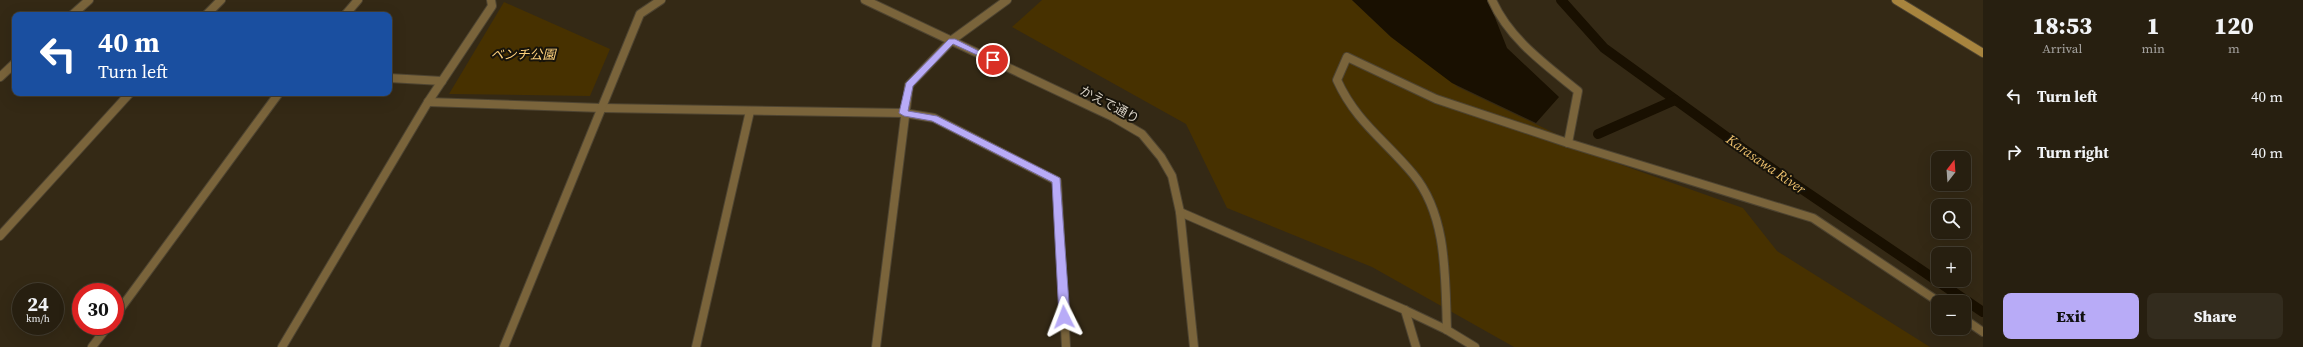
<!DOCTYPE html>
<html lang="en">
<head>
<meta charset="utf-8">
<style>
  body { margin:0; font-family:"Source Serif 4","Noto Sans JP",serif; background:#332c1e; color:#f1f3f6; height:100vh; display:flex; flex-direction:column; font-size:15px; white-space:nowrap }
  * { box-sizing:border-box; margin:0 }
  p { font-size:13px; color:#a4a29f }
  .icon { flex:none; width:22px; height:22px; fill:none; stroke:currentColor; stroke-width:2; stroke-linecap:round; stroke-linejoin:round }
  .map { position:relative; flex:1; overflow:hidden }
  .drawer { display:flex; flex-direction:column; background:#271f10; width:320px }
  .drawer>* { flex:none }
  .banner { position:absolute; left:12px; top:12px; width:380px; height:84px; border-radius:8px; box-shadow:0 4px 16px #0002,0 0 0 1px #433d30; background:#1a4fa0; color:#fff; overflow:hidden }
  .needle { width:26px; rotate:17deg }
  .controls { position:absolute; left:1931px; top:151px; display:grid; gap:8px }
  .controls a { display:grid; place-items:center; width:40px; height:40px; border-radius:8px; background:#271f10; box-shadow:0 4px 16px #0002,0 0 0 1px #433d30; font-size:20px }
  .speed { position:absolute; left:12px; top:283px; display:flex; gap:8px; font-size:20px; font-weight:700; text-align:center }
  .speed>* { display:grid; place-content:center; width:52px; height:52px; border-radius:50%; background:#271f10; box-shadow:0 4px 16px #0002,0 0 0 1px #433d30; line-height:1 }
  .speed small { font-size:10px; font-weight:400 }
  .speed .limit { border:6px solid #d22; background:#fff; color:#111 }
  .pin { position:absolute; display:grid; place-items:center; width:34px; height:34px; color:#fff; margin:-17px; border:2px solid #fff; border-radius:50%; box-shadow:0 1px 4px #0007 }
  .me { position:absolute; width:44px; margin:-22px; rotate:357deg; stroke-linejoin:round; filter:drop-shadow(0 0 3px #0008) }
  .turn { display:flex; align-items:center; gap:14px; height:84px; padding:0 20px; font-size:18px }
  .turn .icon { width:52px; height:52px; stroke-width:2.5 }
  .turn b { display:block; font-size:28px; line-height:34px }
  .eta { display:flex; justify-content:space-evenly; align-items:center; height:68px; text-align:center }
  .eta b { font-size:24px; font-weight:800; line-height:28px }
  .button { display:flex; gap:8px; margin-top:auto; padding:8px 20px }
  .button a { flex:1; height:46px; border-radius:8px; background:#b8abf7; color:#111; font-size:16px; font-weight:800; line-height:46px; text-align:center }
  .button a+a { background:#332c1e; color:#f1f3f6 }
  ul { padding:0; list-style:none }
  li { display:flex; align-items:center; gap:12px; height:56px; padding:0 20px }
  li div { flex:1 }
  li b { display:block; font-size:15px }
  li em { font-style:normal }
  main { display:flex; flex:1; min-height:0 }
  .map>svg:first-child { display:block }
  .green { fill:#473100 }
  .water { fill:#191001 }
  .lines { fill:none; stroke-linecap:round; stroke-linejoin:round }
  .stream { stroke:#191001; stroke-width:10 }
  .pedestrian-casing { stroke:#4e4431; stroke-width:10 }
  .minor-casing { stroke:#4e4431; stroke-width:10 }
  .tertiary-casing { stroke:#4e4431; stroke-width:10 }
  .secondary-casing { stroke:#4e4431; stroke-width:10 }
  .pedestrian { stroke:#7a643b; stroke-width:8 }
  .minor { stroke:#7a643b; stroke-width:8 }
  .tertiary { stroke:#7a643b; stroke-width:8 }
  .secondary { stroke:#a7843e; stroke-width:8 }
  .route { fill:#b8abf7; stroke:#786fa1 }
  .labels { text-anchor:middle; stroke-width:4; stroke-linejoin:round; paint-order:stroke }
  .park-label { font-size:13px; font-style:italic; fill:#fcd07c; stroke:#17130a }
  .street-label { font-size:13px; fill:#d8d1c5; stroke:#17130a }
  .water-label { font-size:14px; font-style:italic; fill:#ebbf6c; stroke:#17130a }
</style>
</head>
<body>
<main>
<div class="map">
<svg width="1983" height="347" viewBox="0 0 1983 347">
  <rect width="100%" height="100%" fill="#342915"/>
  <!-- green -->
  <g class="green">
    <path d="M1042,0H1352L1391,37L1458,87L1619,164L1743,208L1777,251L1930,347H1514L1372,267L1227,208L1186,124L1012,27Z"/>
    <path d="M504,2L610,49L590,96L449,94Z"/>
  </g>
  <!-- water -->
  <path class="water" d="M1352,0H1488L1507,48L1559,97L1536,123L1452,83L1391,37Z"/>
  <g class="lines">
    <!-- stream -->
    <g class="stream">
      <path d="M1561,0L1604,48L1746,151L1983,312"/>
      <path d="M1598,134L1675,100"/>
    </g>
    <!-- pedestrian casing -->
    <g class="pedestrian-casing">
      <path id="pedestrian" d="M428,102L602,108"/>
    </g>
    <!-- minor casing -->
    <g class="minor-casing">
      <g id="minor">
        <path d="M1492,0C1509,39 1546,65 1578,91L1568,143"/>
        <path d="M72,15L89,0"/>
        <path d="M206,15L221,0"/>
        <path d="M345,15L358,0"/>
        <path d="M0,77L15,63"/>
        <path d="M389,78L442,81"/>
        <path d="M602,108L904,113L934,118L1057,181L1066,347"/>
        <path d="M1180,212L1405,310L1447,330L1475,347"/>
        <path d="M0,236L130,93"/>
        <path d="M1405,310L1416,347"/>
        <path d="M115,316L279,93"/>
        <path d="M1964,319L1983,332"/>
        <path d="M1447,330C1445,279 1448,216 1413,174C1385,140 1356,122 1337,80L1347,57L1436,99L1568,143L1813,218L1939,302"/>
        <path d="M92,347L108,326"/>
        <path d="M282,347L428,102L492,6L491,0"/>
        <path d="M504,347L640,14L661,0"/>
        <path d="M696,347L750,111"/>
        <path d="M876,347L909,85L952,40L1007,0"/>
      </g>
    </g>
    <!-- tertiary casing -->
    <g class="tertiary-casing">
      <path id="tertiary" d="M865,0L1113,117L1142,134L1161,157L1172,176L1180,212L1194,347"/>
    </g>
    <!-- secondary casing -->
    <g class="secondary-casing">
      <path id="secondary" d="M1896,0L1983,53"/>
    </g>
    <!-- pedestrian -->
    <use href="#pedestrian" class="pedestrian"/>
    <!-- minor -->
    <use href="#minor" class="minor"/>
    <!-- tertiary -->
    <use href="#tertiary" class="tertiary"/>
    <!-- secondary -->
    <use href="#secondary" class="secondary"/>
  </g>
  <!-- route -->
  <path class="route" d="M949,39H955L997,60L990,61L953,44L913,86L908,111L937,116L1060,178L1070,317L1068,320H1061L1059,317L1052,182L932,121L904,116L899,113L906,83Z"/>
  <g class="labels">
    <!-- park labels -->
    <g class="park-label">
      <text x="523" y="59">ベンチ公園</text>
    </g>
    <!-- street labels -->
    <g class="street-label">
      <text transform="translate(1110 104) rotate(28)" y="5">かえで通り</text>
    </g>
    <!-- water labels -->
    <g class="water-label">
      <text transform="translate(1766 164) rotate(35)" y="5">Karasawa River</text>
    </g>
  </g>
</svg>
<div class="controls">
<a><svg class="needle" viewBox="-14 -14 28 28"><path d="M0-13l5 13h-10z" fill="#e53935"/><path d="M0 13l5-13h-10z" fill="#a4a29f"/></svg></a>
<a><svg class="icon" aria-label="search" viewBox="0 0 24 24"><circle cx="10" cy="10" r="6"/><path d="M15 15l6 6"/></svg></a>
<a>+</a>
<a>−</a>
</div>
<div class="speed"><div>24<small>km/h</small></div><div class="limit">30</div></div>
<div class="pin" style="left:993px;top:60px;background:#d93025"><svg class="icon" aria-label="arrive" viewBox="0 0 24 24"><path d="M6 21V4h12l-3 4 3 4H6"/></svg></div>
<svg class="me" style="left:1064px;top:317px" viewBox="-20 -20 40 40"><path d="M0-17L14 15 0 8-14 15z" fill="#b8abf7" stroke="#fff" stroke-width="4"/></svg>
<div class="banner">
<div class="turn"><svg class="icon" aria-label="left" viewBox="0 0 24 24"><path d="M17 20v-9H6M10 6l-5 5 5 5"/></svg><div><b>40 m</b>Turn left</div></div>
</div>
</div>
<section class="drawer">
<div class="eta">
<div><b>18:53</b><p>Arrival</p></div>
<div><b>1</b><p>min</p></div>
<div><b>120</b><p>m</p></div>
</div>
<ul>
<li><svg class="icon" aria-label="left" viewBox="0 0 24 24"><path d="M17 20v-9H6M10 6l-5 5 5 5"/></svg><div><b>Turn left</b></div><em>40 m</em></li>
<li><svg class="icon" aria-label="right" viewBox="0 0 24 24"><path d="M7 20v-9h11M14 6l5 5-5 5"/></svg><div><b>Turn right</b></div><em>40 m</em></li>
</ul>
<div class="button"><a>Exit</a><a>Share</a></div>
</section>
</main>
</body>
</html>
